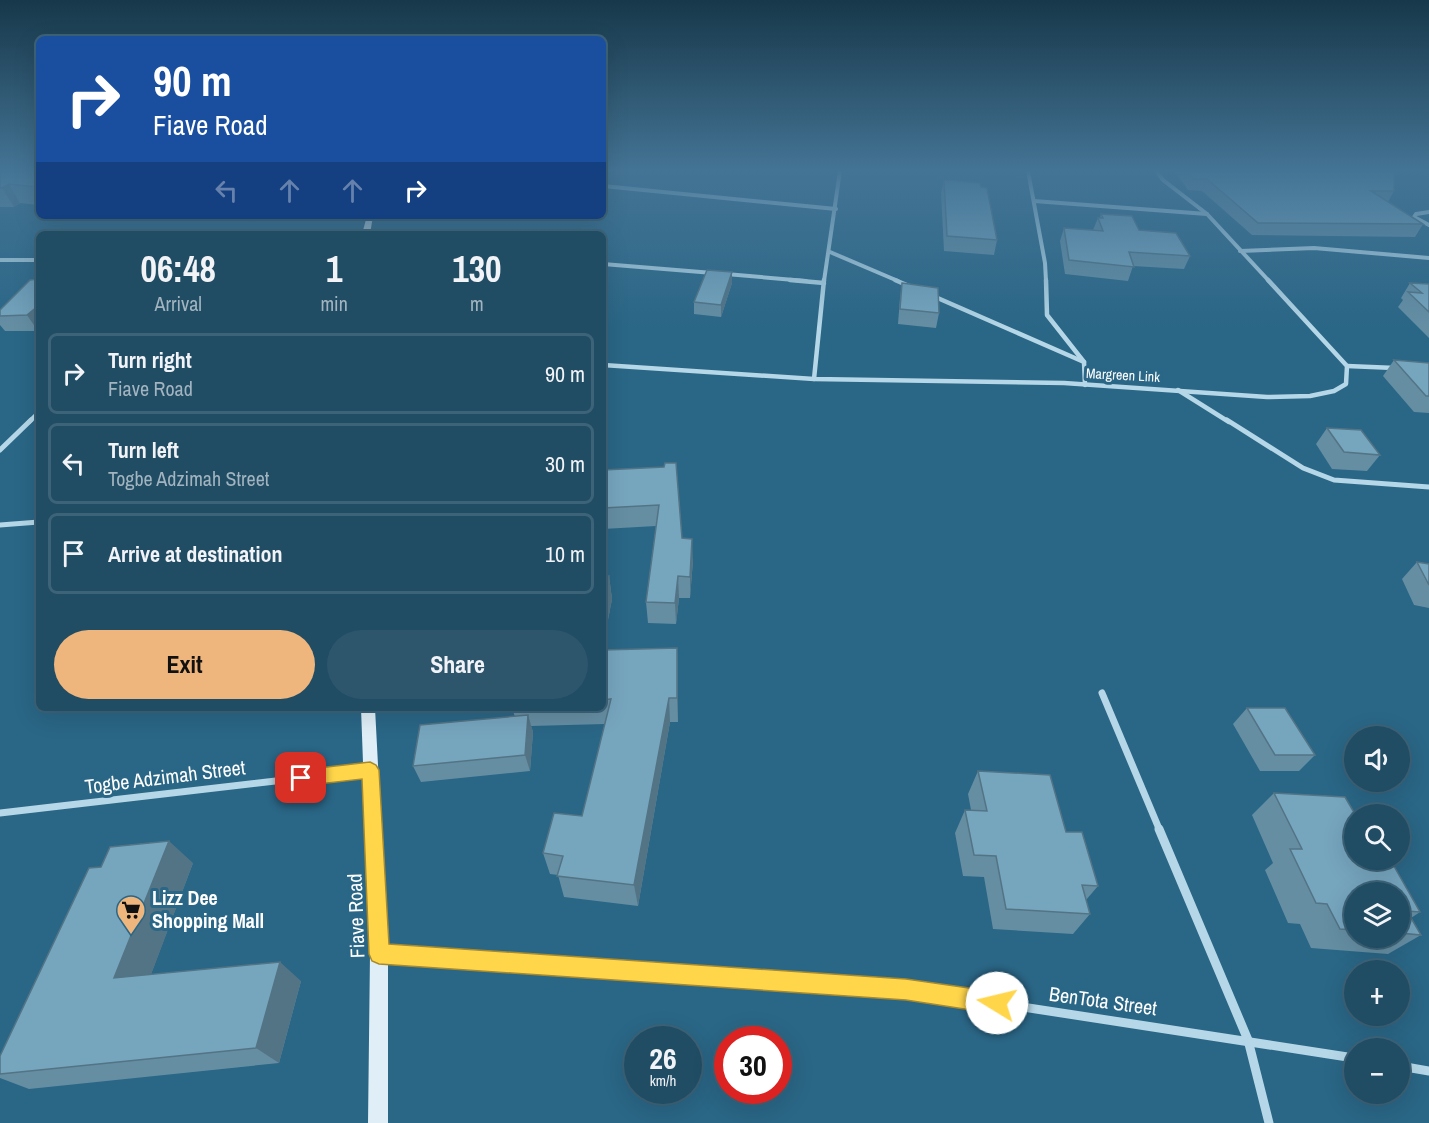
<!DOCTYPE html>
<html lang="en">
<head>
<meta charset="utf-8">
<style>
  body { margin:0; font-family:"Archivo Narrow",sans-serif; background:#2d566d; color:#f1f3f6; height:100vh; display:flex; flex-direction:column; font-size:22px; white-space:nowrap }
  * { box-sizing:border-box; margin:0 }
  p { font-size:20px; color:#a2b4bf }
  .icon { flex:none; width:33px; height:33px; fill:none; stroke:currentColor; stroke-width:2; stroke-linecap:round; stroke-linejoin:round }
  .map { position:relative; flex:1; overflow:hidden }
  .details { position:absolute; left:36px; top:231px; width:570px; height:480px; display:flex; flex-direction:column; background:#204c64; border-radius:9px; box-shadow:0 6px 24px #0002,0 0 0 2px #3d6378 }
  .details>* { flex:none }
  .guide { position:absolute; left:36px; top:36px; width:570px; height:183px; border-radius:9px; box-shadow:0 6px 24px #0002,0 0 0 2px #3d6378; background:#1a4fa0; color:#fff; overflow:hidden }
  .controls { position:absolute; left:1344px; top:726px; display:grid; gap:12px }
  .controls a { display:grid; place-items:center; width:66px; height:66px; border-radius:50%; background:#204c64; box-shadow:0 6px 24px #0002,0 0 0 2px #3d6378; font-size:30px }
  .speed { position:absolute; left:624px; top:1026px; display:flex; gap:12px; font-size:30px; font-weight:700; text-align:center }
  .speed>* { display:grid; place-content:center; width:78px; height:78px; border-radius:50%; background:#204c64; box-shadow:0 6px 24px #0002,0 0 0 2px #3d6378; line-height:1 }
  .speed small { font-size:15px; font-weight:400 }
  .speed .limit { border:9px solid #d22; background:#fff; color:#111 }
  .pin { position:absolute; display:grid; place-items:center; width:51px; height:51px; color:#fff; margin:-26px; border-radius:12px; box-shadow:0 3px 9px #0006 }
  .me { position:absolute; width:66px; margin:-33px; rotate:279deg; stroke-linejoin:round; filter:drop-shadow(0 0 4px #0008) }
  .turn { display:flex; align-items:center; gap:21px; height:126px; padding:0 18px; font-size:27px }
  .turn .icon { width:78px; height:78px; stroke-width:2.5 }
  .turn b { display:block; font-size:42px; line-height:51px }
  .lanes { display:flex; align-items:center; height:57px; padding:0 18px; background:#0003; justify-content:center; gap:30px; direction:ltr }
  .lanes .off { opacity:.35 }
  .eta { display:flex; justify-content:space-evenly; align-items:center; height:102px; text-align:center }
  .eta b { font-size:36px; font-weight:700; line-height:42px }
  .button { display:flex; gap:12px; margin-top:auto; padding:12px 18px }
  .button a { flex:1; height:69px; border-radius:36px; background:#eeb57d; color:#111; font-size:24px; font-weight:700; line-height:69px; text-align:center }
  .button a+a { background:#2d566d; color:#f1f3f6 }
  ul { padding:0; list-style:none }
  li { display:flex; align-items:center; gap:18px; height:81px; margin:0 12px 9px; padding:0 6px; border:3px solid #3d6378; border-radius:9px }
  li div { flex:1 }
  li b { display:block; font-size:22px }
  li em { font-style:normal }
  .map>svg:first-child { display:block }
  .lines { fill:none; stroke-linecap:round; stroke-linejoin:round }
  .street-far4 { stroke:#b5d7e7; stroke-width:4 }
  .street-far3 { stroke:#b5d7e7; stroke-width:4.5 }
  .street-far2 { stroke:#b5d7e7; stroke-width:5 }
  .street-far1 { stroke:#b5d7e7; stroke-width:7 }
  .street { stroke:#b5d7e7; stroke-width:9 }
  .secondary { fill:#dfeef7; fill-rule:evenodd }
  .wall { fill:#658ea3; fill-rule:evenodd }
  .shaded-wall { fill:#537485 }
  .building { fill:#76a5be; stroke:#537485; stroke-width:1.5 }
  .route { fill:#ffd54a; stroke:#a68a30; stroke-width:1.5 }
  .labels { text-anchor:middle; stroke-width:6; stroke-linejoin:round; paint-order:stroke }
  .far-street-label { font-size:14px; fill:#fff; stroke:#2a6686 }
  .near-street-label { font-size:20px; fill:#fff; stroke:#2a6686 }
  .near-poi-label { font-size:20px; font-weight:bold; fill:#fff; stroke:#2a6686; text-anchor:start }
</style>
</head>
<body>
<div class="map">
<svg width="1429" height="1123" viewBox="0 0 1429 1123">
  <rect width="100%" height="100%" fill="#2a6686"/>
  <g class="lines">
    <!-- street-far4 -->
    <g class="street-far4">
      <path d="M1028,171L1045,263L1046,281"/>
      <path d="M1156,171L1163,180L1207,214L1269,281"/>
      <path d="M603,186L836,209"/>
      <path d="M1034,201L1207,214"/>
      <path d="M1429,212L1416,214L1414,217L1429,225"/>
      <path d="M1240,251L1314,248L1429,258"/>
      <path d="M830,252L898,281"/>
      <path d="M0,260H39"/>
      <path d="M603,264L713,273"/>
      <path d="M726,274L806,281"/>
      <path d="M824,281L840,171"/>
    </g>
    <!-- street-far3 -->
    <g class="street-far3">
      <path d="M790,280L824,283"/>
      <path d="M895,280L909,286"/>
      <path d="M1046,280L1047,315L1084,362L1085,385"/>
      <path d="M933,296L1084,362"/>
      <path d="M603,365L814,379L1064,383L1267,397L1310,396L1334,391L1346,384L1347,366L1268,280"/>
      <path d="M1347,366L1395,368"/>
      <path d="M814,379L824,280"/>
      <path d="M1178,390L1229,422"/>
      <path d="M29,422L39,412"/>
    </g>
    <!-- street-far2 -->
    <g class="street-far2">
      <path d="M1227,420L1303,468L1334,480L1429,487"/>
      <path d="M0,450L31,420"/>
      <path d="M0,525L39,522"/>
    </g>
    <!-- street-far1 -->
    <g class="street-far1">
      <path d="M1102,693L1160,831"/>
      <path d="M0,813L370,770"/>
    </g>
    <!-- street -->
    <g class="street">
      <path d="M1159,829L1248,1040L1269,1123"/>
      <path d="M381,954L906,989L1354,1058"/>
      <path d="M1400,1066L1429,1071"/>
    </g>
    <!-- secondary -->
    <g class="secondary">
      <path d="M367,216H373L370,234H362Z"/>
      <path d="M361,708H375L388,954V1123H368L370,954Z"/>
    </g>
  </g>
  <!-- wall -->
  <g class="wall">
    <path d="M0,171H39V205L20,203L14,207H0Z"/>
    <path d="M1174,171H1372L1394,191L1388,202L1423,224L1415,237L1252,235L1202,191L1188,190Z"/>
    <path d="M944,180L997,240L994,255L944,251L941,193Z"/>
    <path d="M1101,214L1139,230L1190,256L1184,269L1133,266L1128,281L1065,274L1060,241L1064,228L1093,230L1098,218H1100Z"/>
    <path d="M30,280L38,331H5L0,325V310Z"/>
    <path d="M732,283L721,317L694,314V302Z"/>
    <path d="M902,283L939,313L936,328L898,324L900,298Z"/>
    <path d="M1410,283L1429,284V338L1398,307L1403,300L1401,298Z"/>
    <path d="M1394,360L1429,363V413L1414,412L1383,376Z"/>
    <path d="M1327,428L1380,455L1367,471L1332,469L1316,444Z"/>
    <path d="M664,467L682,538L693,560L690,598H679L676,624L648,623L646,602L656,526L603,529V470Z"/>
    <path d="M1417,562L1429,564V608L1414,605L1402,579Z"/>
    <path d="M603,576H609L612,599L606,630H603Z"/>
    <path d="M677,648L678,673V722H670L638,906L564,897L558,875L550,874L543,853L582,816L605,724L531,726L533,732L530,771L421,782L413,766L515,717L512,708H603V650Z"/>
    <path d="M1247,708L1315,755L1299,771H1260L1233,724Z"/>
    <path d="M978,771L1066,832L1098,886L1086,900L1090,914L1073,934L993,929L984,877L963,876L955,833L965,810H971L968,794Z"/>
    <path d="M1274,793L1345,797L1355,814L1354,860H1379L1391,861L1420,912L1411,918L1421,935L1388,954L1311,948L1300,924L1288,923L1265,870L1273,863L1252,815ZM1354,892H1400V938H1354Z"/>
    <path d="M193,863L151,974L301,981L279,1063L29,1089L0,1078V1056Z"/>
  </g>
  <!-- shaded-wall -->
  <g class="shaded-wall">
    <path d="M9,184L20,203L14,207L2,188Z"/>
    <path d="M732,272V283L721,317V305Z"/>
    <path d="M39,305V329L38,331L27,315Z"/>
    <path d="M692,539L693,560L690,598V577Z"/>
    <path d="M609,576L612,599L606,630L603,605Z"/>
    <path d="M678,576L679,598L676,624L675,603Z"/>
    <path d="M677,648L678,673V722L677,698Z"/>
    <path d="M669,698L670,722L638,906L634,885Z"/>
    <path d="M528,715L533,732L530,771L525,755Z"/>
    <path d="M169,841L193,863L143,996L114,978Z"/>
    <path d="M280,962L301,981L279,1063L256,1048Z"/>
  </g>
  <!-- building -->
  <g class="building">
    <path d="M0,171H39V186L37,187L9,184L2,188H0Z"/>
    <path d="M1187,171H1372L1394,172V191H1371L1423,224L1258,223L1207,179H1193Z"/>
    <path d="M944,180L980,183L981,187L987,188L997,240L947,236Z"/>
    <path d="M1101,214L1132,216L1139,230L1176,233L1190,256L1129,252L1134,267L1069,260L1064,228L1103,231L1098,218H1103Z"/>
    <path d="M707,270L732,272L721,305L694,302Z"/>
    <path d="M39,279V305L27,315L0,316V310L30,280Z"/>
    <path d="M902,283L938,288L939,313L900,309Z"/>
    <path d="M1410,283L1429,284V312L1408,292L1422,293Z"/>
    <path d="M1394,360L1429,363V396H1426Z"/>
    <path d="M1327,428L1361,430L1380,455L1344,452Z"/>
    <path d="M665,463H676L682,538L692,539L690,577L678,576L675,603L646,602L659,505L603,508V470L664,467Z"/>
    <path d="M1417,562L1429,564V585Z"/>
    <path d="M603,576H609L603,605Z"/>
    <path d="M677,648V698H669L634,885L557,876L563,856L543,853L554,813L582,816L611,699L603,700V650Z"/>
    <path d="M1247,708H1285L1315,755H1275Z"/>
    <path d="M528,715L525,755L413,766L420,725Z"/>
    <path d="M978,771L1050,775L1066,832H1082L1098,886L1082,885L1090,914L1006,909L996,856L974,855L965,810L987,811Z"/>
    <path d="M1274,793L1345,797L1355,814L1354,860H1379L1391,861L1420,912L1407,911L1421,935L1400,933V892H1354V930L1340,929L1327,904L1316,903L1290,849H1302Z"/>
    <path d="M169,841L114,978L280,962L256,1048L0,1074V1056L89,868L101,867L110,847Z"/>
  </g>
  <!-- sky -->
  <linearGradient id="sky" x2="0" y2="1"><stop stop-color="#17384a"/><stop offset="0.52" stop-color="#447495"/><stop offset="1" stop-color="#447495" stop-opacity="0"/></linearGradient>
  <rect width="1429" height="328" fill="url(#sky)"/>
  <!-- route -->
  <path class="route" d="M370,762L376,765L379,770L389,944L906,979L997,992L1004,996L1008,1003L1004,1011L997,1014L906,1000L379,964L372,961L369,954L362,779L301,786L295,784L292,778L295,773L301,770Z"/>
  <!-- icons -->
  <defs>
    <g id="supermarket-pin" transform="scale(1.5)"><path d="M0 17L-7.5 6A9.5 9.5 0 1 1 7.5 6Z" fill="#eeb57d" stroke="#2a6686"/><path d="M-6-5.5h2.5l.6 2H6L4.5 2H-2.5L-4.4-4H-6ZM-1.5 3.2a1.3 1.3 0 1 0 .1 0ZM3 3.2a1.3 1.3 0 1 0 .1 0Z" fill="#111"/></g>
  </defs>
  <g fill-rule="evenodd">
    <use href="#supermarket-pin" x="131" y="910"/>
  </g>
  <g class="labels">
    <!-- far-street labels -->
    <g class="far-street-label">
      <text transform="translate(1123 375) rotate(3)" y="5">Margreen Link</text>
    </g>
    <!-- near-street labels -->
    <g class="near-street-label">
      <text transform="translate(165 777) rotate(-7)" y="7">Togbe Adzimah Street</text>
      <text transform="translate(356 916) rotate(-92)" y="7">Fiave Road</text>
      <text transform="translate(1103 1001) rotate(8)" y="7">BenTota Street</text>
    </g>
    <!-- near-poi labels -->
    <g class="near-poi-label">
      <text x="152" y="905">Lizz Dee<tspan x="152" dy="23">Shopping Mall</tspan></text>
    </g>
  </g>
</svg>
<div class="controls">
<a><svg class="icon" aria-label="sound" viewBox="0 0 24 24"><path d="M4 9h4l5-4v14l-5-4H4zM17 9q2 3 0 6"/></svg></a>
<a><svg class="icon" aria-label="search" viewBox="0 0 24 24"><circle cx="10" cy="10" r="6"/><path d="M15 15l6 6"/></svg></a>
<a><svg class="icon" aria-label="layers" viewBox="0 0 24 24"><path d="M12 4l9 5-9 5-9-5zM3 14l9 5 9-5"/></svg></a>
<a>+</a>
<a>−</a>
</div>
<div class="speed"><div>26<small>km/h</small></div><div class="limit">30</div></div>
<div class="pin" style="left:301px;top:778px;background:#d93025"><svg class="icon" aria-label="arrive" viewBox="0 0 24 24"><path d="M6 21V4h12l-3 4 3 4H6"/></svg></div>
<svg class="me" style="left:997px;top:1003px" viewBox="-20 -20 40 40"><circle r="19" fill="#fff"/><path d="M0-13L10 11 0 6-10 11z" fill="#ffd54a"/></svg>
<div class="guide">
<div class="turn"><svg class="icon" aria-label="right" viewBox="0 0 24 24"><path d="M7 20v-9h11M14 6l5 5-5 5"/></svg><div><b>90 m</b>Fiave Road</div></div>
<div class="lanes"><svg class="icon off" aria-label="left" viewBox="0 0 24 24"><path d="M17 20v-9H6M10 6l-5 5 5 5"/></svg><svg class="icon off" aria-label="ahead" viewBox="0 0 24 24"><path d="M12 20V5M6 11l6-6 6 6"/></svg><svg class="icon off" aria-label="ahead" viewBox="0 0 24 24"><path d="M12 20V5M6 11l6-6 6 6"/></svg><svg class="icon" aria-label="right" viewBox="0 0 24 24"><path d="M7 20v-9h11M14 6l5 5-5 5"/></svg></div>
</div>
<section class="details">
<div class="eta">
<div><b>06:48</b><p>Arrival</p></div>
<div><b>1</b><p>min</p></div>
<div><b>130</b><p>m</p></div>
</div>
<ul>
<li><svg class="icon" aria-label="right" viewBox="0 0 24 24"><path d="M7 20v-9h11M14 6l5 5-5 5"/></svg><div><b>Turn right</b><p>Fiave Road</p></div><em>90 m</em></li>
<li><svg class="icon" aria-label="left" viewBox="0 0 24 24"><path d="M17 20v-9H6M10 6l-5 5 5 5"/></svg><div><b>Turn left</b><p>Togbe Adzimah Street</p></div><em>30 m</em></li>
<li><svg class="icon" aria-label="arrive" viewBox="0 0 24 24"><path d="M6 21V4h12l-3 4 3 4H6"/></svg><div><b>Arrive at destination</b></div><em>10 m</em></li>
</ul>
<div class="button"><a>Exit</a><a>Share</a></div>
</section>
</div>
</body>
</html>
